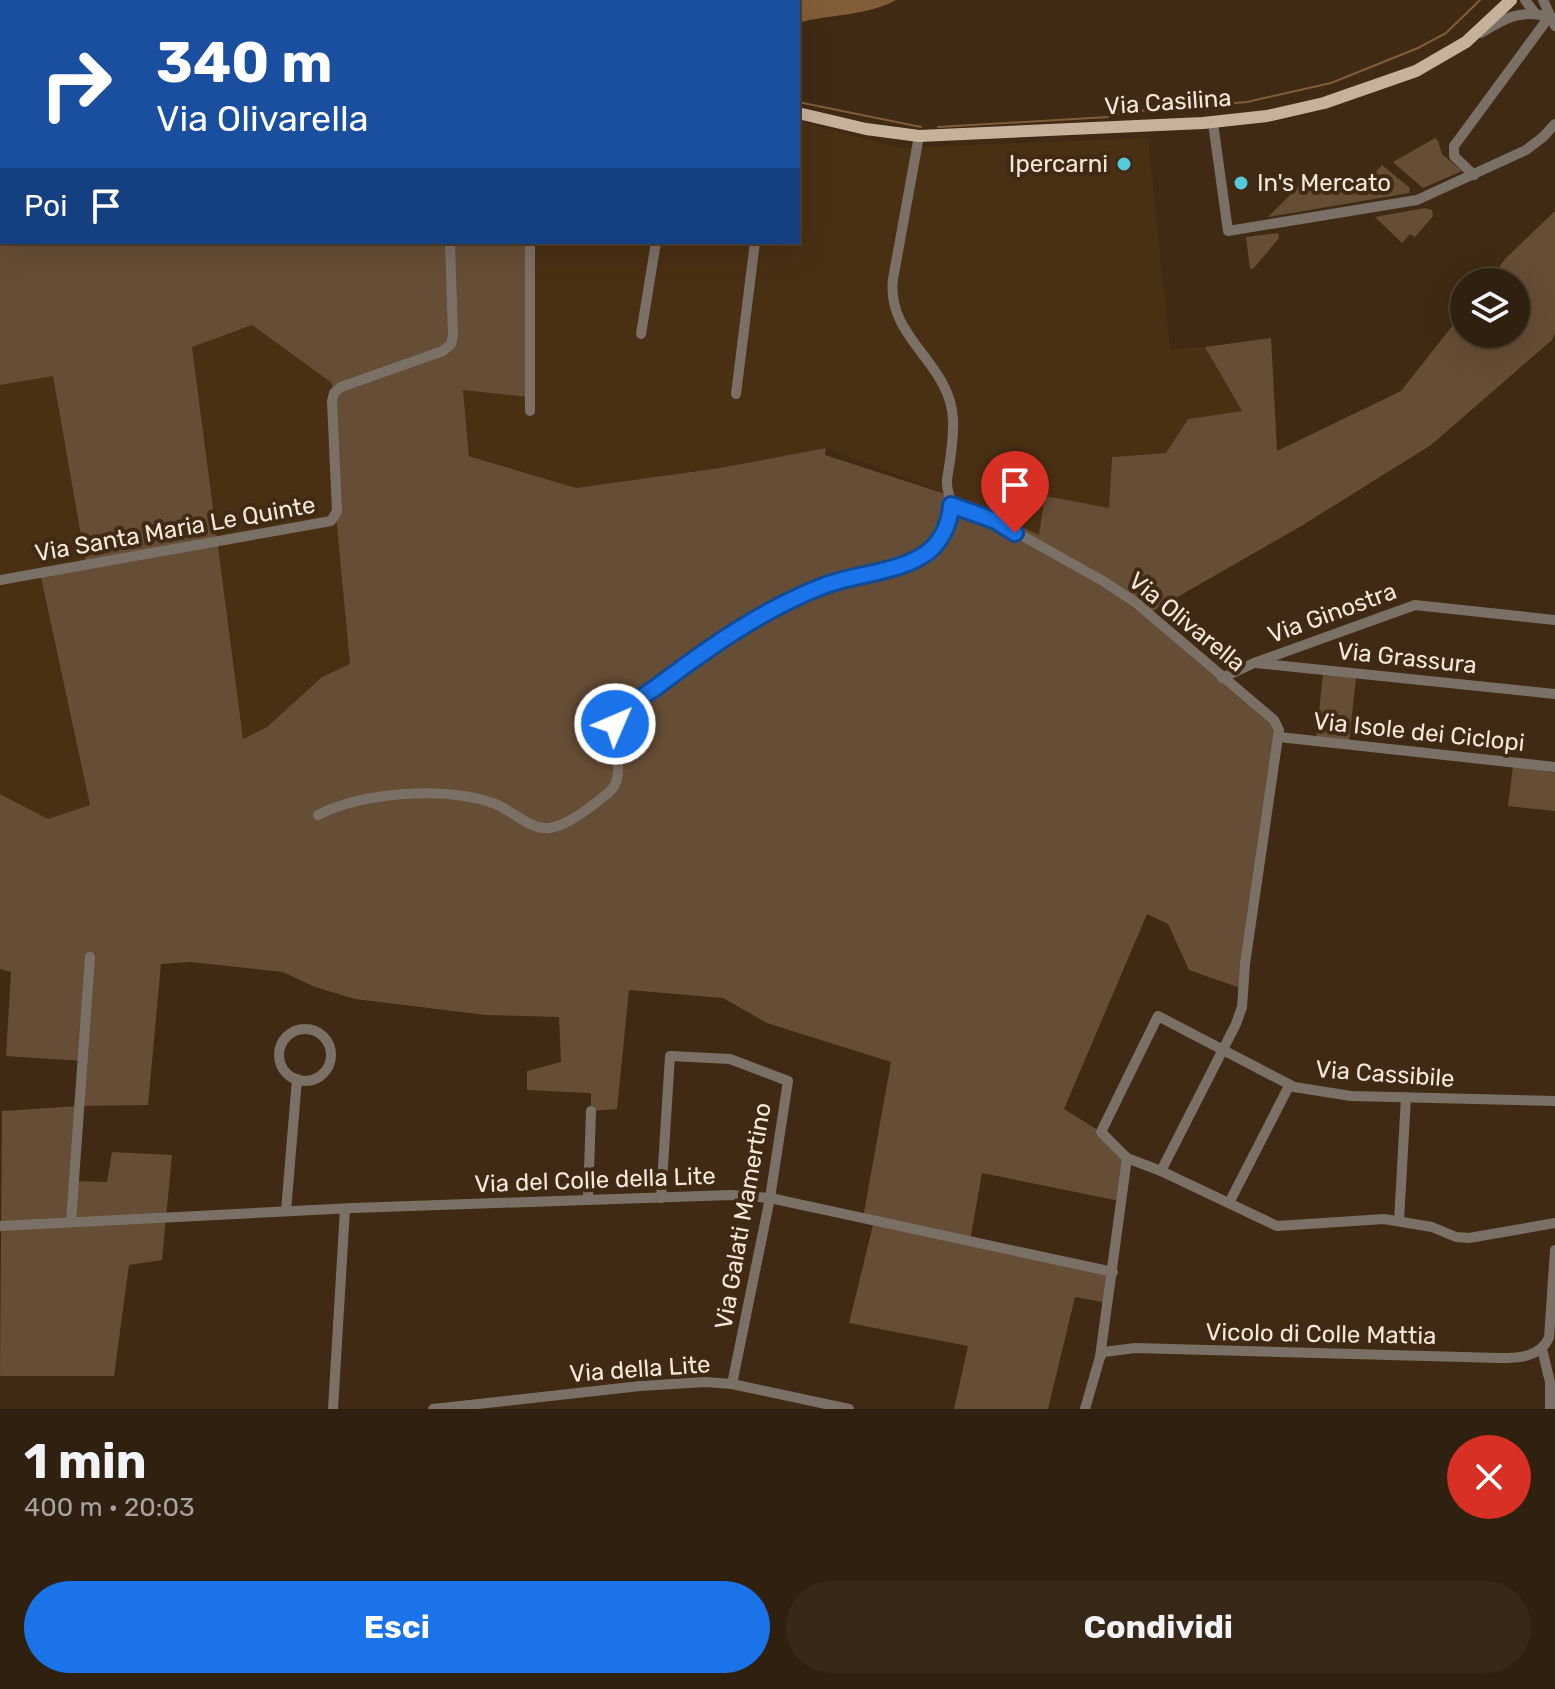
<!DOCTYPE html>
<html lang="it">
<head>
<meta charset="utf-8">
<style>
  body { margin:0; font-family:Rubik,sans-serif; background:#382818; color:#f1f3f6; height:100vh; display:flex; flex-direction:column; font-size:30px; white-space:nowrap }
  * { box-sizing:border-box; margin:0 }
  p { font-size:26px; color:#a8a39e }
  .icon { flex:none; width:44px; height:44px; fill:none; stroke:currentColor; stroke-width:2; stroke-linecap:round; stroke-linejoin:round }
  .map { position:relative; height:1409px; overflow:hidden }
  .sheet { display:flex; flex-direction:column; background:#30200f; flex:1 }
  .sheet>* { flex:none }
  .hud { position:absolute; left:0px; top:0px; width:800px; height:244px; box-shadow:0 8px 32px #0002,0 0 0 2px #4b3e2f; background:#1a4fa0; color:#fff; overflow:hidden }
  .controls { position:absolute; left:1450px; top:268px; display:grid; gap:16px }
  .controls a { display:grid; place-items:center; width:80px; height:80px; border-radius:50%; background:#30200f; box-shadow:0 8px 32px #0002,0 0 0 2px #4b3e2f; font-size:40px }
  .pin { position:absolute; display:grid; place-items:center; width:68px; height:68px; color:#fff; margin:-82px -34px; border-radius:50% 50% 50% 0; rotate:-45deg; box-shadow:0 0 8px #0007 }
  .pin .icon { rotate:45deg }
  .me { position:absolute; width:88px; margin:-44px; rotate:45deg; stroke-linejoin:round; filter:drop-shadow(0 0 6px #0008) }
  .turn { display:flex; align-items:center; gap:28px; height:168px; padding:0 24px; font-size:36px }
  .turn .icon { width:104px; height:104px; stroke-width:2.5 }
  .turn b { display:block; font-size:56px; line-height:68px }
  .then { display:flex; align-items:center; height:76px; padding:0 24px; background:#0003; gap:16px; font-size:30px }
  .round { display:grid; place-items:center; flex:none; width:84px; height:84px; border-radius:42px; background:#382818 }
  .headline { display:flex; align-items:center; justify-content:space-between; height:136px; padding:0 24px }
  h1 { font-size:48px; font-weight:700; line-height:60px }
  .action { display:flex; gap:16px; margin-top:auto; padding:16px 24px }
  .action a { flex:1; height:92px; border-radius:48px; background:#1a73e8; color:#fff; font-size:32px; font-weight:700; line-height:92px; text-align:center }
  .action a+a { background:#382818; color:#f1f3f6 }
  .map>svg:first-child { display:block }
  .built { fill:#4a3013 }
  .green { fill:#664d35; fill-rule:evenodd }
  .water { fill:#825d38 }
  .lines { fill:none; stroke-linecap:round; stroke-linejoin:round }
  .stream { stroke:#825d38; stroke-width:2 }
  .minor { stroke:#7b7066; stroke-width:10 }
  .major { stroke:#c7b19b; stroke-width:12 }
  .route-casing { stroke:#114b97; stroke-width:20 }
  .route { stroke:#1a73e8; stroke-width:14 }
  .poi-dot { fill:#54cadd; stroke:#402a14; stroke-width:3 }
  .labels { text-anchor:middle; stroke-width:8; stroke-linejoin:round; paint-order:stroke }
  .street-label { font-size:24px; fill:#f5e7da; stroke:#402a14 }
  .poi-label { font-size:24px; fill:#f5e7da; stroke:#402a14; text-anchor:end }
</style>
</head>
<body>
<div class="map">
<svg width="1555" height="1409" viewBox="0 0 1555 1409">
  <rect width="100%" height="100%" fill="#402a14"/>
  <!-- built -->
  <g class="built">
    <path d="M0,0H76L2,2L0,70Z"/>
    <path d="M798,121L899,148L1148,138L1170,349L1205,347L1243,411L1188,419L1166,453L1112,457L1110,509L1039,535L961,499L826,448L720,468L576,488L469,455L463,389L529,397L532,242H798Z"/>
    <path d="M252,325L332,382L350,664L322,677L267,727L242,739L192,346Z"/>
    <path d="M53,375L86,565L40,573L90,805L48,819L0,794V385Z"/>
  </g>
  <!-- green -->
  <g class="green">
    <path d="M66,0H414L416,2H66Z"/>
    <path d="M0,72H2V242H529L530,397L463,390L469,456L576,488L720,468L826,448L825,455L961,499L1039,535L1045,496L1109,508L1112,457L1166,453L1188,419L1242,411L1205,347L1271,338L1277,451L1401,391L1464,311V334H1516V282H1487L1506,258L1555,211V333L1552,340L1431,445L1303,525L1153,611L1274,720L1279,737L1243,989L1189,970L1168,924L1147,914L1064,1109L1101,1132L1127,1158L1120,1201L982,1173L970,1241L1113,1273L1108,1303L1075,1297L1048,1409H954L968,1346L849,1323L874,1221L863,1218L891,1062L767,1023L723,998L629,990L617,1109L591,1111V1093L527,1090V1071L561,1062L559,1017L486,1015L355,999L315,987L283,972L190,962L161,964L148,1105L80,1106L74,1181L107,1182L112,1152L172,1155L162,1260L129,1265L114,1376H0L2,1111L79,1106L82,1061L6,1056L11,972L0,969V794L48,819L90,805L40,573L86,564L53,376L0,385ZM252,325L332,383L336,515L350,664L322,677L267,727L243,739L192,347Z"/>
    <path d="M1435,138L1438,141L1442,154L1462,171L1423,188L1393,162Z"/>
    <path d="M1382,165L1410,188L1409,193L1268,217L1298,187L1368,182Z"/>
    <path d="M1425,208L1432,210L1433,216L1415,237L1410,234L1402,243L1375,217Z"/>
    <path d="M1278,233L1279,238L1254,268L1250,269L1246,237Z"/>
    <path d="M1323,675L1356,678L1349,741L1316,738Z"/>
    <path d="M1513,767L1555,772V811L1508,806Z"/>
  </g>
  <!-- water -->
  <path class="water" d="M734,0H896C868,16 829,14 798,23V2Z"/>
  <g class="lines">
    <!-- stream -->
    <g class="stream">
      <path d="M798,102L921,127"/>
      <path d="M938,127L1108,117L1125,112L1247,102L1331,83L1418,48L1446,33L1480,0"/>
    </g>
    <!-- minor -->
    <g class="minor">
      <path d="M1525,0L1535,13"/>
      <path d="M1543,0L1555,26"/>
      <path d="M1481,33C1505,18 1520,9 1549,17"/>
      <path d="M1213,123L1228,231L1417,200L1526,150L1543,137L1555,124"/>
      <path d="M1474,175L1454,156V146L1549,17"/>
      <path d="M641,334L656,242"/>
      <path d="M736,394L755,242"/>
      <path d="M530,411V242"/>
      <path d="M951,505L996,521L1103,581L1135,602L1274,720L1279,730L1245,964L1242,1007L1236,1024L1161,1171"/>
      <path d="M0,580L331,521L337,511L332,401L334,393L341,387L443,351L451,344L453,335L450,242"/>
      <path d="M1256,663L1555,694"/>
      <path d="M1222,678L1254,663L1415,605L1555,620"/>
      <path d="M1279,737L1555,767"/>
      <path d="M318,815C363,792 445,786 493,803C511,809 529,830 549,828C568,826 592,806 607,794C635,773 598,732 625,710C688,663 751,613 825,585C858,573 916,571 937,543C944,533 953,517 951,504C950,495 946,489 947,480C950,460 954,440 953,420C951,362 886,339 893,279L919,136"/>
      <circle cx="305" cy="1055" r="26"/>
      <path d="M1555,1101L1351,1096L1294,1087L1158,1016L1101,1132L1127,1158L1161,1171L1277,1226L1384,1219L1432,1227L1456,1237L1469,1238L1555,1223"/>
      <path d="M661,1198L670,1056L730,1059L788,1081L770,1198L732,1384"/>
      <path d="M588,1200L591,1111"/>
      <path d="M1229,1203L1289,1086"/>
      <path d="M286,1211L297,1079"/>
      <path d="M1399,1221L1406,1097"/>
      <path d="M71,1222L90,957"/>
      <path d="M0,1226L353,1208L731,1195L770,1198L1113,1272"/>
      <path d="M1542,1349L1550,1382V1409"/>
      <path d="M1100,1357L1104,1352L1135,1348L1499,1358C1518,1358 1539,1358 1549,1338L1555,1250"/>
      <path d="M333,1409L345,1209"/>
      <path d="M433,1409L640,1386L705,1382L732,1384L849,1409"/>
      <path d="M1085,1409L1100,1357L1127,1158"/>
    </g>
    <!-- major -->
    <g class="major">
      <path d="M0,88L2,87"/>
      <path d="M798,113L866,129L919,136L1203,123L1267,116L1324,103L1416,71L1466,42L1511,0"/>
    </g>
  </g>
  <g class="lines">
    <!-- route casing -->
    <g class="route-casing">
      <path id="route" d="M615,724C621,707 641,698 655,688C707,649 761,610 823,586C854,574 894,573 922,556C940,546 950,524 951,505L996,521L1015,533"/>
    </g>
    <!-- route -->
    <use href="#route" class="route"/>
  </g>
  <!-- markers -->
  <g class="poi-dot">
    <circle cx="1124" cy="164" r="8"/>
    <circle cx="1241" cy="183" r="8"/>
  </g>
  <g class="labels">
    <!-- street labels -->
    <g class="street-label">
      <text transform="translate(1168 102) rotate(-4)" y="8">Via Casilina</text>
      <text transform="translate(175 529) rotate(-10)" y="8">Via Santa Maria Le Quinte</text>
      <text transform="translate(1332 613) rotate(-20)" y="8">Via Ginostra</text>
      <text transform="translate(1187 622) rotate(39)" y="8">Via Olivarella</text>
      <text transform="translate(1407 658) rotate(6)" y="8">Via Grassura</text>
      <text transform="translate(1419 732) rotate(6)" y="8">Via Isole dei Ciclopi</text>
      <text transform="translate(1385 1074) rotate(4)" y="8">Via Cassibile</text>
      <text transform="translate(595 1180) rotate(-2)" y="8">Via del Colle della Lite</text>
      <text transform="translate(743 1216) rotate(-80)" y="8">Via Galati Mamertino</text>
      <text transform="translate(1321 1334) rotate(1)" y="8">Vicolo di Colle Mattia</text>
      <text transform="translate(640 1369) rotate(-4)" y="8">Via della Lite</text>
    </g>
    <!-- poi labels -->
    <g class="poi-label">
      <text x="1108" y="172">Ipercarni</text>
      <text x="1257" y="191" text-anchor="start">In's Mercato</text>
    </g>
  </g>
</svg>
<div class="controls">
<a><svg class="icon" aria-label="layers" viewBox="0 0 24 24"><path d="M12 4l9 5-9 5-9-5zM3 14l9 5 9-5"/></svg></a>
</div>
<div class="pin" style="left:1015px;top:533px;background:#d93025"><svg class="icon" aria-label="arrive" viewBox="0 0 24 24"><path d="M6 21V4h12l-3 4 3 4H6"/></svg></div>
<svg class="me" style="left:615px;top:724px" viewBox="-20 -20 40 40"><circle r="17" fill="#1a73e8" stroke="#fff" stroke-width="3"/><path d="M0-11L8 9 0 5-8 9z" fill="#fff"/></svg>
<div class="hud">
<div class="turn"><svg class="icon" aria-label="right" viewBox="0 0 24 24"><path d="M7 20v-9h11M14 6l5 5-5 5"/></svg><div><b>340 m</b>Via Olivarella</div></div>
<div class="then">Poi<svg class="icon" aria-label="arrive" viewBox="0 0 24 24"><path d="M6 21V4h12l-3 4 3 4H6"/></svg></div>
</div>
</div>
<section class="sheet">
<div class="headline"><div><h1>1 min</h1><p>400 m · 20:03</p></div><a class="round" style="background:#d93025;color:#fff"><svg class="icon" aria-label="close" viewBox="0 0 24 24"><path d="M6 6l12 12M18 6L6 18"/></svg></a></div>
<div class="action"><a>Esci</a><a>Condividi</a></div>
</section>
</body>
</html>
